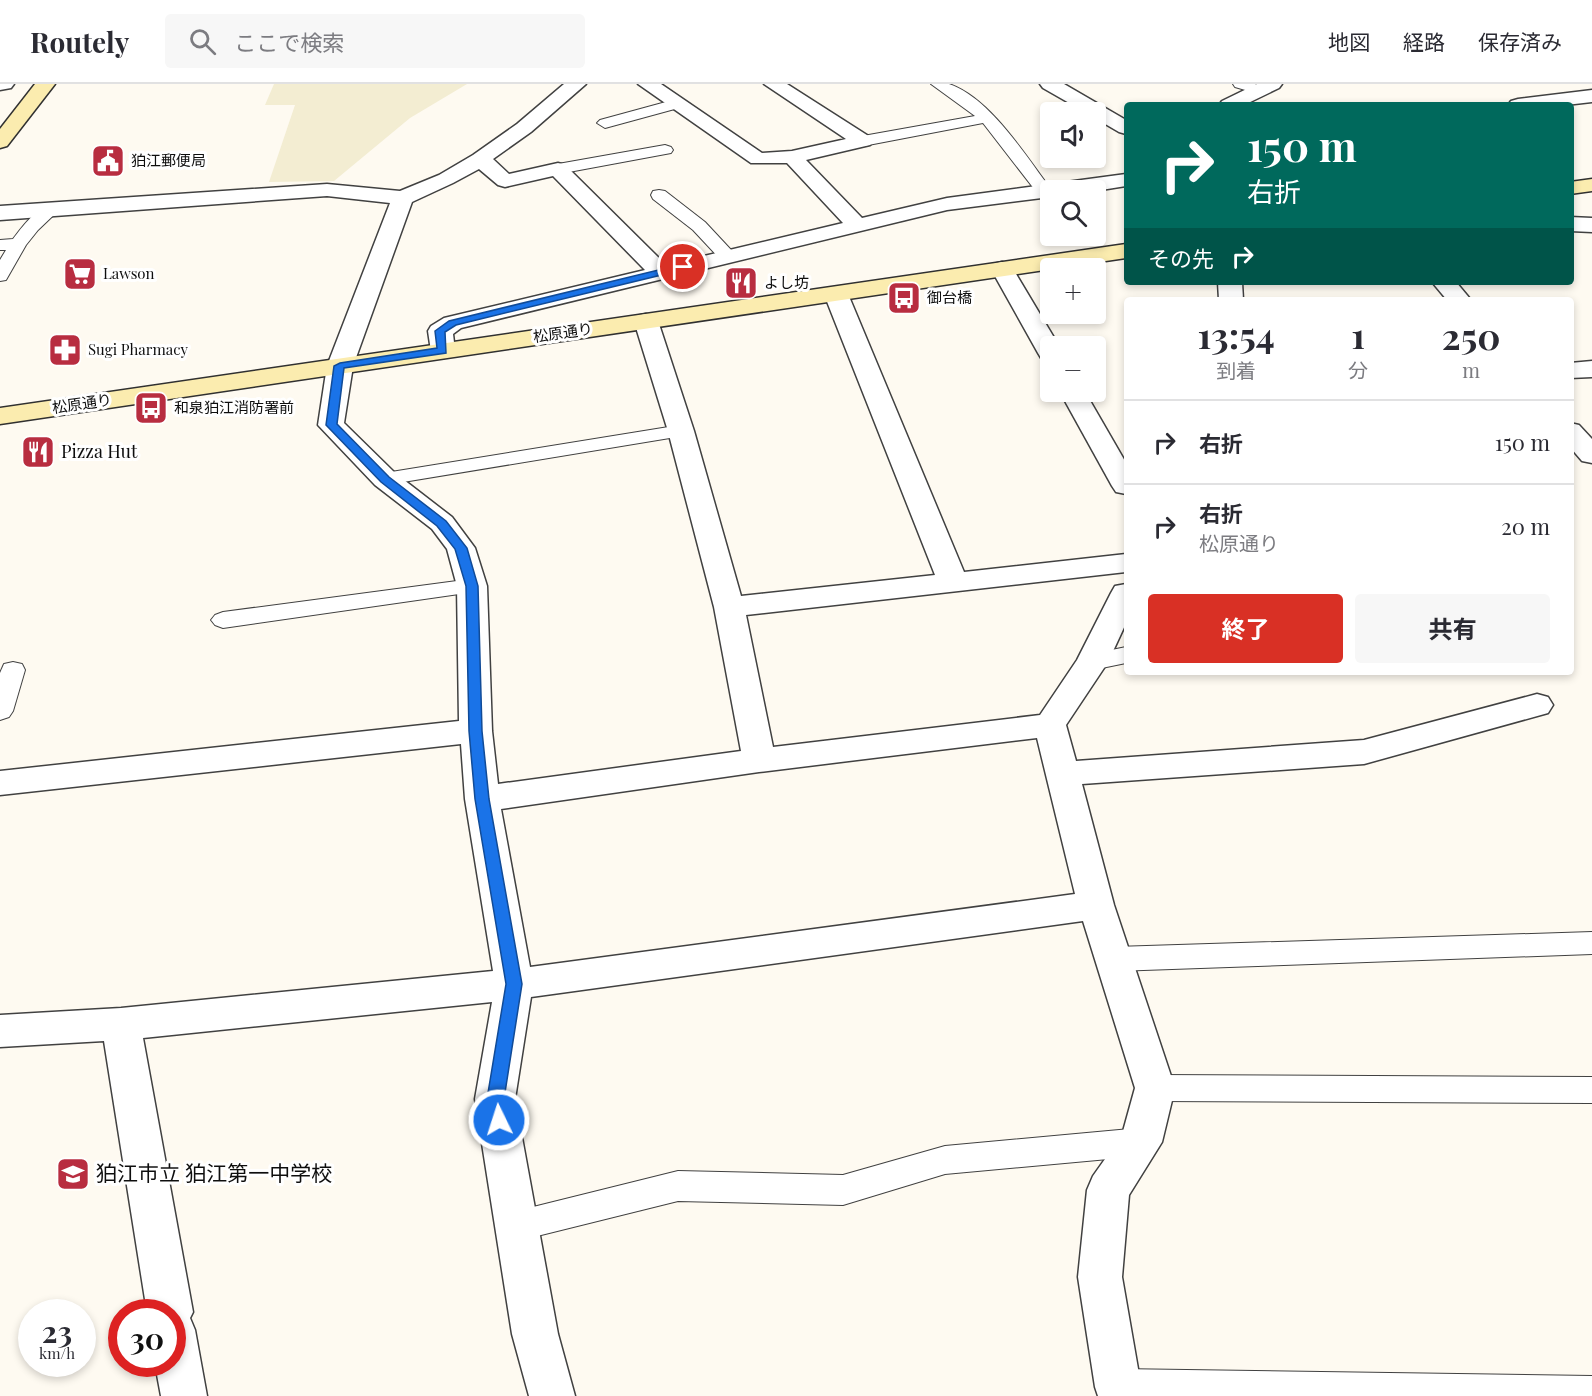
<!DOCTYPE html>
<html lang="ja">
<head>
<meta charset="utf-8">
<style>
  body { margin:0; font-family:"Playfair Display","Noto Sans JP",serif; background:#f7f7f7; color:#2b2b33; height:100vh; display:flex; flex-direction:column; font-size:22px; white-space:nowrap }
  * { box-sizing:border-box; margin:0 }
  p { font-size:20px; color:#7c7c81 }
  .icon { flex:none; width:33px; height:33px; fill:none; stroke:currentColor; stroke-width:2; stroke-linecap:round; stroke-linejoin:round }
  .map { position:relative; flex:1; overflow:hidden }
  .sheet { position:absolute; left:1124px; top:213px; width:450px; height:378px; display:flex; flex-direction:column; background:#fff; border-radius:6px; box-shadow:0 3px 9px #0003 }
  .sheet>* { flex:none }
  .top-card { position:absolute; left:1124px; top:18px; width:450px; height:183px; border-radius:6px; box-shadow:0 3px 9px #0003; background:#00695c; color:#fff; overflow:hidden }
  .tools { position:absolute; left:1040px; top:18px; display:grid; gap:12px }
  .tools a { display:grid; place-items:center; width:66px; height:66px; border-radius:6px; background:#fff; box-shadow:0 3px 9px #0003; font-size:30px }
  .speed { position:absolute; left:18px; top:1215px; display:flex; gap:12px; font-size:30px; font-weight:700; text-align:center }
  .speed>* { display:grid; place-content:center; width:78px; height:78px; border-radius:50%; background:#fff; box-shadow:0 3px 9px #0003; line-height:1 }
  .speed small { font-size:15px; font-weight:400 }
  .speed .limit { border:9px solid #d22; background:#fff; color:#111 }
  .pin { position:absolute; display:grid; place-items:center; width:51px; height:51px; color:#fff; margin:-26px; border:3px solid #fff; border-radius:50%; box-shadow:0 2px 6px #0007 }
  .me { position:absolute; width:66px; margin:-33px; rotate:356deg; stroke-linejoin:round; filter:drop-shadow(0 0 4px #0008) }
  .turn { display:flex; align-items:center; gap:21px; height:126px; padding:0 24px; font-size:27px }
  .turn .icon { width:78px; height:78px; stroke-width:2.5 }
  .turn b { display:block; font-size:42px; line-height:51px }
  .then { display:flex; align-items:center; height:57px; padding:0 24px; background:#0003; gap:12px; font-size:22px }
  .eta { display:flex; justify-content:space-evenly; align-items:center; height:102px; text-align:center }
  .eta b { font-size:36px; font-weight:700; line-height:42px }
  .primary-button { display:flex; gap:12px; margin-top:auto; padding:12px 24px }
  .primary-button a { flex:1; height:69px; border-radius:6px; background:#d93025; color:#fff; font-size:24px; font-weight:700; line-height:69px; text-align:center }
  .primary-button a+a { background:#f7f7f7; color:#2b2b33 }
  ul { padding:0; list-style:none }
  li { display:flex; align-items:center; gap:18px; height:84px; padding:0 24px; border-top:2px solid #e1e1e2 }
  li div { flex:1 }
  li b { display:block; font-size:22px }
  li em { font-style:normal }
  header { display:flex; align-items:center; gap:36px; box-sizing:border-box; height:84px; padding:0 30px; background:#fff; border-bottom:2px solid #e1e1e2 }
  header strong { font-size:28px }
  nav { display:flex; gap:33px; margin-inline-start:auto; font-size:21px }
  .search { width:420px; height:54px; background:#f7f7f7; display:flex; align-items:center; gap:15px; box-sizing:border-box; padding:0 21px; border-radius:6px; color:#7c7c81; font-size:22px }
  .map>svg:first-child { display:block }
  .farmland { fill:#f3edd2 }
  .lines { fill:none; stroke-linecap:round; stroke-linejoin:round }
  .lane-casing { stroke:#414141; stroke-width:2 }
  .street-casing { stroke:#414141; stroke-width:3 }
  .secondary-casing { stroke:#303030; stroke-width:3 }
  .lane { fill:#fff; fill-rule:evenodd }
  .street { fill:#fff; fill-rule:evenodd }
  .secondary { fill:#fbecaf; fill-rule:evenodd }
  .route { fill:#1a73e8; stroke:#114b97; stroke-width:1.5 }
  .labels { text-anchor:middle; stroke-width:6; stroke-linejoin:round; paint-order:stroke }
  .far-poi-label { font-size:15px; fill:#0e0e0e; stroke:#fff; text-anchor:start }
  .far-street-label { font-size:15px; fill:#0e0e0e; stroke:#fff }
  .poi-label { font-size:18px; fill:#0e0e0e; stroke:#fff; text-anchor:start }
  .near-poi-label { font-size:21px; fill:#0e0e0e; stroke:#fff; text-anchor:start }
</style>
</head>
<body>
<header>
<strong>Routely</strong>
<div class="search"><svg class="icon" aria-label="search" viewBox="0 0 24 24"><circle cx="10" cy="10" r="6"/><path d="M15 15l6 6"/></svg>ここで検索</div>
<nav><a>地図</a><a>経路</a><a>保存済み</a></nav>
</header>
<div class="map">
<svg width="1592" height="1312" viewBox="0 0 1592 1312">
  <rect width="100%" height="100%" fill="#fefaf1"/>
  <!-- farmland -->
  <path class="farmland" d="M274,0H467L410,34L334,97L269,98L295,21H265Z"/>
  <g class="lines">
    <!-- lane casing -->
    <g class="lane-casing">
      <g id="lane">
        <path d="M931,0C936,0 944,0 949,0C990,14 1025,71 1050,104L1052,106L1050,110H1038L983,39L863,62L857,60L855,57L863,52L975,32Z"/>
        <path d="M1233,0H1255L1266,6L1259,10L1235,3Z"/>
        <path d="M677,15L682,17L685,20L682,23L605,44L597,39L600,36Z"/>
        <path d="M665,61L671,63L673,66L671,69L558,90L550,85L558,80Z"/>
        <path d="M659,106L665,107L705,138L733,168L736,172L733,176H721L693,146L653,115L651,111L653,107Z"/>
        <path d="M52,120L60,125L38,146L26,161L6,196L0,197V176L6,166H0V156L13,155C23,142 36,124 52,120Z"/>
        <path d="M681,341L688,343L691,347L688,351L385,401L378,399L374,395L378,391L385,389Z"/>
        <path d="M472,495L480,497L483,502L480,507L223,544L215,541L211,536L215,531L223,528Z"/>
        <path d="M1126,563V579L1092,586L1083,584L1080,578L1083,572Z"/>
        <path d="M13,578L22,580L25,586L13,627L9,633L0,636V589L4,580Z"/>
        <path d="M1592,848V870L1115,887L1105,883L1100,875L1105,867L1115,863Z"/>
        <path d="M1155,991L1592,993V1019L1155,1017L1144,1013L1139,1004L1144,995Z"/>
        <path d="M1141,1044L1152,1048L1157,1058L1152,1068L1141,1072L945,1090L843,1121L678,1117L517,1157L505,1153L500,1142L505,1131L517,1127L678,1087L843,1091L945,1062Z"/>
        <path d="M1118,1285L1592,1292V1312H1104L1100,1303L1105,1290Z"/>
      </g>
    </g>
    <!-- street casing -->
    <g class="street-casing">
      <g id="street">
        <path d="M0,0H14L11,4L0,6Z"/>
        <path d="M564,0H586L531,48L493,75L509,90L558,79L565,81L666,181L843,139L787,79H751L638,0H661L762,69L792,67L846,55L764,0H787L870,53L873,57L870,61L806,76L862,134L947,114L1126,90V102L1095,107L1050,106V113L947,126L461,244L453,250L455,267L452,272L443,274L434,272L431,267L428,247L431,242L444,234L645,186L553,92L505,103L498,101L479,85L453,99L412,118L353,282L344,339L395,389L452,433L475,464L487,502L492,647L498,700L741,667L714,523L668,347L634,237L637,232L646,230L655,232L658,237L694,347L741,512L935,491L824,210L828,205L836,203L844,205L848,210L964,488L1126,470V488L746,531L773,663L1040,631L1077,576L1111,509L1115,502L1126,500V539L1108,578L1066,641L1076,677L1364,656L1537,610L1548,613L1553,621L1548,629L1364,680L1082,700L1114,821L1175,1004L1162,1058L1129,1111L1122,1193L1141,1302L1145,1312H1098L1095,1303L1078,1193L1087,1106L1093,1092L1122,1051L1135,1004L1083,837L531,913L515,1015L558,1250L575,1312H529L512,1250L475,1015L492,918L143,954L193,1228L190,1234L195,1246L207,1312H161L155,1280H172V1228H147L104,957L0,963V931L121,924L493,887L465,715L461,660L0,711V687L459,637L457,502L447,465L432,445L375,401L318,341L327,282L390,119L327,112L0,136V122L327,100L400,107L439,91L473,71L517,40ZM1037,654L1075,810L530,883L501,725L759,688Z"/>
        <path d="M1040,0H1064L1126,36V50L1119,48L1095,34V28H1085L1043,4Z"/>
        <path d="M1257,0H1282L1279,4L1244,21H1219L1222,17Z"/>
        <path d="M1592,6V18L1566,21H1508L1511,17L1518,15Z"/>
        <path d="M1570,133L1592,134V148L1570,147Z"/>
        <path d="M1002,178L1010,180L1013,185L1059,262H1050V276L1041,274L1038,269L991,185L994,180Z"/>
        <path d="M1218,198H1242L1243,216H1219Z"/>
        <path d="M1432,198H1456L1471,216H1447Z"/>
        <path d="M1592,277V293L1570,294V279Z"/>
        <path d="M1060,308H1085L1126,379V410L1116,408L1112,402Z"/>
        <path d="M1570,339L1579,341L1592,355V379L1582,377L1570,363Z"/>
      </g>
    </g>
    <!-- secondary casing -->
    <g class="secondary-casing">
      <g id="secondary">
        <path d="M35,0H55L7,62L0,64V45Z"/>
        <path d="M1592,95V107L1570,110V98Z"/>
        <path d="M1126,160V174L0,340V324Z"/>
      </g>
    </g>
    <!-- lane -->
    <use href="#lane" class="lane"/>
    <!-- street -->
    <use href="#street" class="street"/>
    <!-- secondary -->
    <use href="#secondary" class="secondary"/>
  </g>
  <!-- route -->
  <path class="route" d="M683,180L687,183L686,185L456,241L445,248L446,269L344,284L337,340L389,393L446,437L467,464L478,502L482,647L489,715L522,900L504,1015L508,1036L505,1042L499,1044L493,1042L487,1015L506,900L475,715L469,647L466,502L455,465L437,442L381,398L326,341L334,282L340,279L437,264L435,247L449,237Z"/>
  <!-- icons -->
  <defs>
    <g id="civic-square" transform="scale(1.725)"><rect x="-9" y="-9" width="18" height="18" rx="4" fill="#b82d40" stroke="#fff"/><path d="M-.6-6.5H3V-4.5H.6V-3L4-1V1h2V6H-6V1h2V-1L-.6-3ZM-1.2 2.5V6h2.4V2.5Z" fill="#fff"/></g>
    <g id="supermarket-square" transform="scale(1.725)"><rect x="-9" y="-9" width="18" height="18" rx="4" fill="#b82d40" stroke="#fff"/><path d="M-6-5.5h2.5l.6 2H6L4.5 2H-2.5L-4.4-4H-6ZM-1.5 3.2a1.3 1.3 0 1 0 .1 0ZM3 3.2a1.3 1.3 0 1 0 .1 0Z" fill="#fff"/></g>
    <g id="restaurant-square" transform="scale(1.725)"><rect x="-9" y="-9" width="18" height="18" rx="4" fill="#b82d40" stroke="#fff"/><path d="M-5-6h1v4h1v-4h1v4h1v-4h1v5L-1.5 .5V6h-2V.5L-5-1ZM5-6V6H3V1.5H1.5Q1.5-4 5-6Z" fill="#fff"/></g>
    <g id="bus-square" transform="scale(1.725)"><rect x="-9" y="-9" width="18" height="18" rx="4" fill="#b82d40" stroke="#fff"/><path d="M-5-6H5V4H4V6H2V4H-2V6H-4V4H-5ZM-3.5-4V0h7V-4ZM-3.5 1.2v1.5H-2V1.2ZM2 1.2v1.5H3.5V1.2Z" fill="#fff"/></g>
    <g id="pharmacy-square" transform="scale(1.725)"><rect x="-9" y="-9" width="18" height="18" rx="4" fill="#b82d40" stroke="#fff"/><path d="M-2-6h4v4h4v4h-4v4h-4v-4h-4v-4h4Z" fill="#fff"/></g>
    <g id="school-square" transform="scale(1.725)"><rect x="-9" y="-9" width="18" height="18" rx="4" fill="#b82d40" stroke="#fff"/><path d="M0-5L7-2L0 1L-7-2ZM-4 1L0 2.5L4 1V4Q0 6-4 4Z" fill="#fff"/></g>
  </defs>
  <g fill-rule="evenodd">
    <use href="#civic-square" x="108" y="77"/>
    <use href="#supermarket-square" x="80" y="190"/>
    <use href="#restaurant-square" x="741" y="199"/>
    <use href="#bus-square" x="904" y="214"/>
    <use href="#pharmacy-square" x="65" y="266"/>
    <use href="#bus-square" x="151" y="324"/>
    <use href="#restaurant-square" x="38" y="368"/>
    <use href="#school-square" x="73" y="1090"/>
  </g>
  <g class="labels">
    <!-- far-poi labels -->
    <g class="far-poi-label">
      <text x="131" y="82">狛江郵便局</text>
      <text x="103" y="195">Lawson</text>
      <text x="764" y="204">よし坊</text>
      <text x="927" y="219">御台橋</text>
      <text x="88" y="271">Sugi Pharmacy</text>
      <text x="174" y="329">和泉狛江消防署前</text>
    </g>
    <!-- far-street labels -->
    <g class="far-street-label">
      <text transform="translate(563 249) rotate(-8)" y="5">松原通り</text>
      <text transform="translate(82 320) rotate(-8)" y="5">松原通り</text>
    </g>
    <!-- poi labels -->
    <g class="poi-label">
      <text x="61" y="374">Pizza Hut</text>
    </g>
    <!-- near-poi labels -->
    <g class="near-poi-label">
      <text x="96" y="1097">狛江市立 狛江第一中学校</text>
    </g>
  </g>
</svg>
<div class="tools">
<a><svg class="icon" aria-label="sound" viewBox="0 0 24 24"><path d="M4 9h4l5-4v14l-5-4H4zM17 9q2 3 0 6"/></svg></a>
<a><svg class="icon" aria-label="search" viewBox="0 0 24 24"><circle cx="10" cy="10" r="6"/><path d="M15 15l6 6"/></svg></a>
<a>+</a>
<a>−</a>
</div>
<div class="speed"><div>23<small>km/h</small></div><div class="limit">30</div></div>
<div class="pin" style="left:683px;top:183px;background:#d93025"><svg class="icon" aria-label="arrive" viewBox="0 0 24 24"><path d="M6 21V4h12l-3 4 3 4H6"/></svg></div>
<svg class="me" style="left:499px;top:1036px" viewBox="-20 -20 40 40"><circle r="17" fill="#1a73e8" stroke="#fff" stroke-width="3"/><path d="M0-11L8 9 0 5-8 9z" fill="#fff"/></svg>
<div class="top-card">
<div class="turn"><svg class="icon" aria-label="right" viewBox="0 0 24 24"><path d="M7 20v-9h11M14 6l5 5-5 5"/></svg><div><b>150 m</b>右折</div></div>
<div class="then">その先<svg class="icon" aria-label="right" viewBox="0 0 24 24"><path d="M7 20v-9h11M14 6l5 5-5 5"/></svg></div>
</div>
<section class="sheet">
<div class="eta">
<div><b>13:54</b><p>到着</p></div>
<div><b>1</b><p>分</p></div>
<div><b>250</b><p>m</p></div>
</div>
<ul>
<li><svg class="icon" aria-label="right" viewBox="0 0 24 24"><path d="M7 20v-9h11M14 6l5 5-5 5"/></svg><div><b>右折</b></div><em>150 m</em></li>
<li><svg class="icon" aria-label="right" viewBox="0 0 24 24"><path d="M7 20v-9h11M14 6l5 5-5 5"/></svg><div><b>右折</b><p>松原通り</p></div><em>20 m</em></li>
</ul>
<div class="primary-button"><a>終了</a><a>共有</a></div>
</section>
</div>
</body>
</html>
